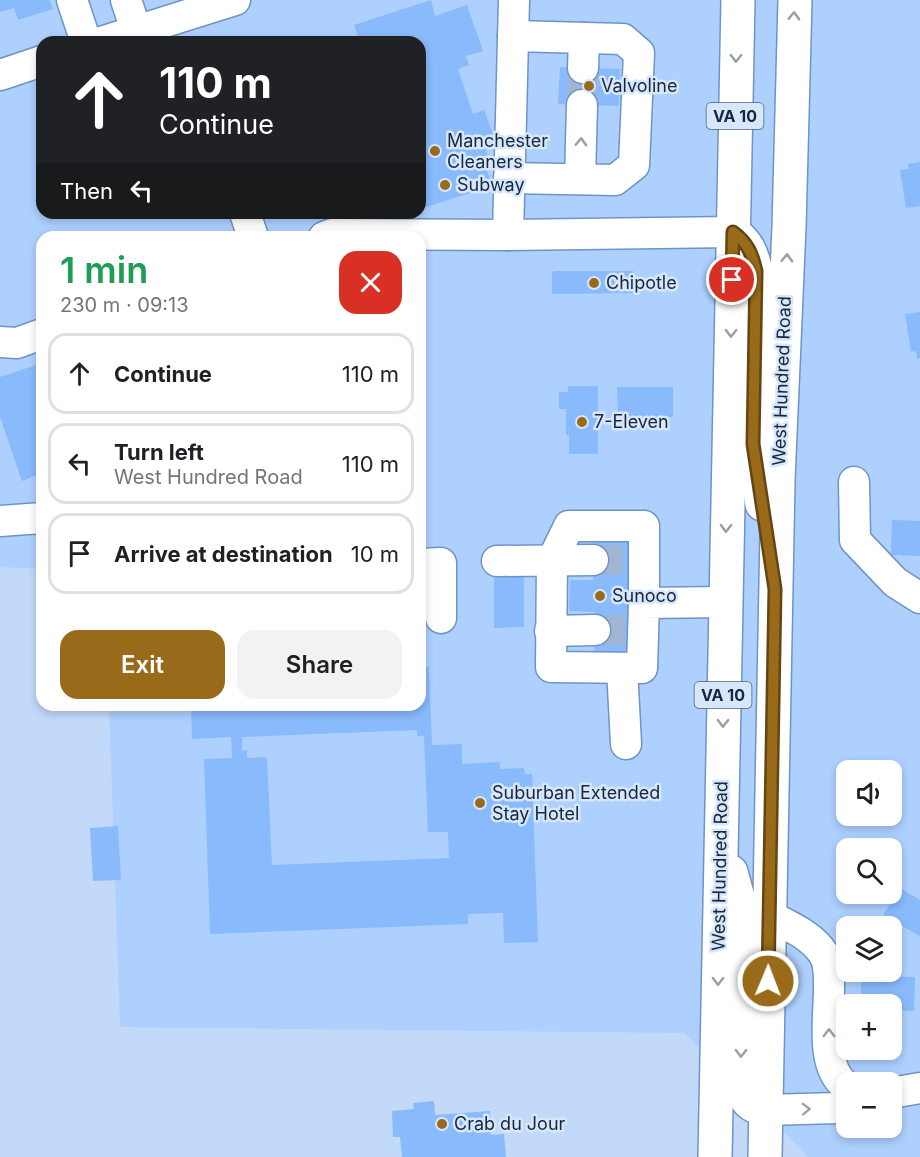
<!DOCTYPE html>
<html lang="en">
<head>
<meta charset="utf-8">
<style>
  body { margin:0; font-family:Inter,sans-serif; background:#f2f2f2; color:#202124; height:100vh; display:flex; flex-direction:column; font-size:22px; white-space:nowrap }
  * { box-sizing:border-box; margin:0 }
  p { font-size:20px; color:#757577 }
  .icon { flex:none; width:33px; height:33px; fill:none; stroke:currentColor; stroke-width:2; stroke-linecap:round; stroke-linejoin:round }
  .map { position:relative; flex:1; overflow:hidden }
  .sheet { position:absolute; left:36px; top:231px; width:390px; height:480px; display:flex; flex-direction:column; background:#fff; border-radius:18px; box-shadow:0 3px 9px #0003 }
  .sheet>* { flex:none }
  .guide { position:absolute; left:36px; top:36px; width:390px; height:183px; border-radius:18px; box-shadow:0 3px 9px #0003; background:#202124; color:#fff; overflow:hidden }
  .controls { position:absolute; left:836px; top:760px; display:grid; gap:12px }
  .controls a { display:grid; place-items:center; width:66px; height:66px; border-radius:12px; background:#fff; box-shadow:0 3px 9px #0003; font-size:30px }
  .pin { position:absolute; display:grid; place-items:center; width:51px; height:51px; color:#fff; margin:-26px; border:3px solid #fff; border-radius:50%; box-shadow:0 2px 6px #0007 }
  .me { position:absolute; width:66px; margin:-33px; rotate:1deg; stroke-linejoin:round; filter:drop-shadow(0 0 4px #0008) }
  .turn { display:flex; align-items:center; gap:21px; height:126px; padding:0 24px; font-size:27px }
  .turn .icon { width:78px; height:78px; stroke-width:2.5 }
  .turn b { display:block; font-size:42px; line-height:51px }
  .then { display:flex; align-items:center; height:57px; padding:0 24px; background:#0003; gap:12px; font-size:22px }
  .round { display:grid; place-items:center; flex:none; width:63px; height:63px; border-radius:18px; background:#f2f2f2 }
  .summary { display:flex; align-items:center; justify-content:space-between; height:102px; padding:0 24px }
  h1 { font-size:36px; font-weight:600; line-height:45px; color:#1e9e55 }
  .action { display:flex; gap:12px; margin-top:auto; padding:12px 24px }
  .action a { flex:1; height:69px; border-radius:18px; background:#986a1a; color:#fff; font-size:24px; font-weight:600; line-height:69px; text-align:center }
  .action a+a { background:#f2f2f2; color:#202124 }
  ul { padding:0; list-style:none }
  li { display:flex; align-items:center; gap:18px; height:81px; margin:0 12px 9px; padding:0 12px; border:3px solid #e0e0e0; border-radius:18px }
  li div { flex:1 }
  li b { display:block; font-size:22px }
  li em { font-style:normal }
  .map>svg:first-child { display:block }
  .built { fill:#add0ff; fill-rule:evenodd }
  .building { fill:#88bafc; fill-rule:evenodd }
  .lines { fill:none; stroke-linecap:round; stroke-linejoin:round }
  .minor-tunnel { stroke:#a0b5d3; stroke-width:30; stroke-dasharray:30 15; stroke-linecap:butt }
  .minor-casing { stroke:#6e94c5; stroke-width:33 }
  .major-casing { stroke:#6e94c5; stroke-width:36 }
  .minor { stroke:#fff; stroke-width:30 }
  .major { stroke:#fff; stroke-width:33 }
  .oneway { stroke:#979ea7 }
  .route-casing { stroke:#634511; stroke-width:15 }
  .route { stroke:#986a1a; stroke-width:10 }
  .poi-dot { fill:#986a1a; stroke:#d6e6fb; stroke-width:2 }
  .labels { text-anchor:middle; stroke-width:5; stroke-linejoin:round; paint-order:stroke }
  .shield { fill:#d6e6fb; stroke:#516075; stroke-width:1.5 }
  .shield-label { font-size:16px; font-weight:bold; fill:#18273b }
  .poi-label { font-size:18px; fill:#18273b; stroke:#d6e6fb; text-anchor:start }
  .street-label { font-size:18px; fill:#18273b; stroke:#d6e6fb }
</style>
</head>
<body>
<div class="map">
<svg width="920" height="1157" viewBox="0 0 920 1157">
  <rect width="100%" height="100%" fill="#c2d9f9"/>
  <!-- built -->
  <path class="built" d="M0,0H920V1157H807L805,1153L684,1033L120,1027L109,705H420V237H42V569L0,567ZM42,42H420V213H42ZM846,771H891V816H846ZM846,849H891V894H846ZM846,927H891V972H846ZM846,1005H891V1050H846ZM846,1083H891V1128H846Z"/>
  <!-- building -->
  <g class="building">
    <path d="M0,0H50L53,9L18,20L14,8L0,12Z"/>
    <path d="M431,0L435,16L467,5L483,51L466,56L469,65L458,69L473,114L484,110L493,134L481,138L491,164L485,165L492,186L420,209V42H360L354,25Z"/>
    <path d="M560,67L620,69L619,106L558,104Z"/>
    <path d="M920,162V206L906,208L900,170L909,169L908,164Z"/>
    <path d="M555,271H633L635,293L552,294V272Z"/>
    <path d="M920,312V358L917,359L916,351L911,352L905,314Z"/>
    <path d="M42,363V473L22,481L0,417V377Z"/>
    <path d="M568,386H598V454H569V435H566V409H559V392H568Z"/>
    <path d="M617,387H673V417L618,416Z"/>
    <path d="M892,520L920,521V556L891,555Z"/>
    <path d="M594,537H631L629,655H594L595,612L569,611L570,580H593Z"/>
    <path d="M494,576H524V627L494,628Z"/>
    <path d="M420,667H429L432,745L462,744V764L500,762V769L524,768L525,774H532L538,942L504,943L503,913L468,914V924L210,934L204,759L232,758L231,737L192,739L191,705H420ZM417,730V736H424L428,832H448L449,858L272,865L267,757L247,758V750L242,751V737Z"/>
    <path d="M118,826L121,880L93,881L90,828Z"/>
    <path d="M900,888L920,900V936L883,915Z"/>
    <path d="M861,976L915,977L914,1011L891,1010V1005H861Z"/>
    <path d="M434,1101L435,1115L490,1111L491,1135L504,1134L506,1157H402L400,1137H393L392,1111L414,1109L413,1103Z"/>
  </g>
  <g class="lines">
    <!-- minor-tunnel -->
    <g class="minor-tunnel">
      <path d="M582,105L583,68"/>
      <path d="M593,560H631"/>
      <path d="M595,630H630"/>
    </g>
    <!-- minor casing -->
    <g class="minor-casing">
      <g id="minor">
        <path d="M72,0L86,42"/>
        <path d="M126,0L136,30"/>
        <path d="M101,42L235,0"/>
        <path d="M583,68L584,38"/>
        <path d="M0,75L42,61"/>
        <path d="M509,178L615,180L634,165L639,53L623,39L513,36"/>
        <path d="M580,179L582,105"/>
        <path d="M245,213L253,237"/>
        <path d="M508,235L514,0"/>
        <path d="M324,237L332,234L508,235L733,232"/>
        <path d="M0,342L17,343L42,334"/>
        <path d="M854,482L855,540L895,582L920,598"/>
        <path d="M0,521L42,518"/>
        <path d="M497,561L593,560"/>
        <path d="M420,564L441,563V618"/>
        <path d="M644,603V526H569L552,561L551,667L642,668L644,603L725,602"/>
        <path d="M550,631L595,630"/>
        <path d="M622,668L626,744"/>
        <path d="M770,916C789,926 811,935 823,953C830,963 829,977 829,989C829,1018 820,1067 846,1086"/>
        <path d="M891,1093L920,1088"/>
        <path d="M765,1110L838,1108L846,1105"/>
      </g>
    </g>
    <!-- major casing -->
    <g class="major-casing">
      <g id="major">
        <path d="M733,232C748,243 752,254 756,271L753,444L762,504"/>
        <path d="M731,872L744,920L741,1086C745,1101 750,1106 765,1110"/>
        <path d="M715,1157L738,0"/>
        <path d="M765,1157L778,480L789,227L795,0"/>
      </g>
    </g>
    <!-- minor -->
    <use href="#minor" class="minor"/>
    <!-- major -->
    <use href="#major" class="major"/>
  </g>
  <!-- one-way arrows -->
  <defs><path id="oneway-chevron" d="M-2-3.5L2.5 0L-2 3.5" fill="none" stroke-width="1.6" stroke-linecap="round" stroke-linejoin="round" transform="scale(1.5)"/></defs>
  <g class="oneway">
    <use href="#oneway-chevron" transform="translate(794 16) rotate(-88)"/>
    <use href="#oneway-chevron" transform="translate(736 58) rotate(91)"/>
    <use href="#oneway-chevron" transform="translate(581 142) rotate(-88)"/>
    <use href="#oneway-chevron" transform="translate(787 258) rotate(-88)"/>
    <use href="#oneway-chevron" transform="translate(731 333) rotate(91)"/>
    <use href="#oneway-chevron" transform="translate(726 528) rotate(91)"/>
    <use href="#oneway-chevron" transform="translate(723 723) rotate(91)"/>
    <use href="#oneway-chevron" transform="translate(718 981) rotate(91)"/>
    <use href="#oneway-chevron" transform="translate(829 1033) rotate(-90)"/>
    <use href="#oneway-chevron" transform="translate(741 1053) rotate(91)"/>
    <use href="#oneway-chevron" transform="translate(806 1109) rotate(-2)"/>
  </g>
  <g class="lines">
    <!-- route casing -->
    <g class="route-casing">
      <path id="route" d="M732,280L733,232C748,243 752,254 756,271L753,444L775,589L768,981"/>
    </g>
    <!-- route -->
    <use href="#route" class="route"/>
  </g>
  <!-- markers -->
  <g class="poi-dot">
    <circle cx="589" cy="86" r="6"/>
    <circle cx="435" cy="151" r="6"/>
    <circle cx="445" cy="185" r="6"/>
    <circle cx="594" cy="283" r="6"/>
    <circle cx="582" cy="422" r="6"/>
    <circle cx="600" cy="596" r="6"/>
    <circle cx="480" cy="803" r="6"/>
    <circle cx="442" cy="1124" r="6"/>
  </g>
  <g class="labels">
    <!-- shield labels -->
    <g class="shield">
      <rect x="706.5" y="103" width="57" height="26" rx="4.5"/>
      <rect x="694.5" y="682" width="57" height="26" rx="4.5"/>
    </g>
    <g class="shield-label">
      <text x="735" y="122">VA 10</text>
      <text x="723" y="701">VA 10</text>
    </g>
    <!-- poi labels -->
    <g class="poi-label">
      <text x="601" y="92">Valvoline</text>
      <text x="447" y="147">Manchester<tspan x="447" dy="21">Cleaners</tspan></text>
      <text x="457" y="191">Subway</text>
      <text x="606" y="289">Chipotle</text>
      <text x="594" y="428">7-Eleven</text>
      <text x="612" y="602">Sunoco</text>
      <text x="492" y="799">Suburban Extended<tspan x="492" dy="21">Stay Hotel</tspan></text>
      <text x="454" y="1130">Crab du Jour</text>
    </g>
    <!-- street labels -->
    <g class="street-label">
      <text transform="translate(782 381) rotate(-88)" y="6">West Hundred Road</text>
      <text transform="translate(720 866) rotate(-89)" y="6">West Hundred Road</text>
    </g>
  </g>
</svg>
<div class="controls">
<a><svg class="icon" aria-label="sound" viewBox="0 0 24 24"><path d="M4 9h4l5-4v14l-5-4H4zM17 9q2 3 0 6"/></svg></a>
<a><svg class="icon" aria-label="search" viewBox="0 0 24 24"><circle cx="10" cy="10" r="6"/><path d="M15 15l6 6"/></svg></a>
<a><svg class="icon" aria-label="layers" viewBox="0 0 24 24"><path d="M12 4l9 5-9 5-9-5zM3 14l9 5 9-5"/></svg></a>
<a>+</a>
<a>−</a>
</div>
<div class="pin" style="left:732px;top:280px;background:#d93025"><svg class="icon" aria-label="arrive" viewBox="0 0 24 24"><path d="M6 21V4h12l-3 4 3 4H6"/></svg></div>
<svg class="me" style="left:768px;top:981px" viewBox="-20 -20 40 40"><circle r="17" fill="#986a1a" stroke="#fff" stroke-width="3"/><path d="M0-11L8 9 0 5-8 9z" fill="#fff"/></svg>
<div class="guide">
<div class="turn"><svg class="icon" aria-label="ahead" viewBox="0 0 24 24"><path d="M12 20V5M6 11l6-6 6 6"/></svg><div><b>110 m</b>Continue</div></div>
<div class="then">Then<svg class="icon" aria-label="left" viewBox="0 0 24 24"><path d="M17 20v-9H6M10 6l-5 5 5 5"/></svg></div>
</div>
<section class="sheet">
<div class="summary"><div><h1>1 min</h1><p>230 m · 09:13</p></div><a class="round" style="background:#d93025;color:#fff"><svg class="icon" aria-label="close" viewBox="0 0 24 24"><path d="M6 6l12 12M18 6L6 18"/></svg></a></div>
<ul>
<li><svg class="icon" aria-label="ahead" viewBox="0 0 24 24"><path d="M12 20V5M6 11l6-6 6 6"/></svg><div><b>Continue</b></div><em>110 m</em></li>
<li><svg class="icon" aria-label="left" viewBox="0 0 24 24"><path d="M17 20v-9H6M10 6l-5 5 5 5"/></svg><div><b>Turn left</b><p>West Hundred Road</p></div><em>110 m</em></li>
<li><svg class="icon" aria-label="arrive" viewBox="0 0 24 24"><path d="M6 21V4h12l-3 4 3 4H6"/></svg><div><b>Arrive at destination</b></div><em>10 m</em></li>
</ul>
<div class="action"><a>Exit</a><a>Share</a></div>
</section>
</div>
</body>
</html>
